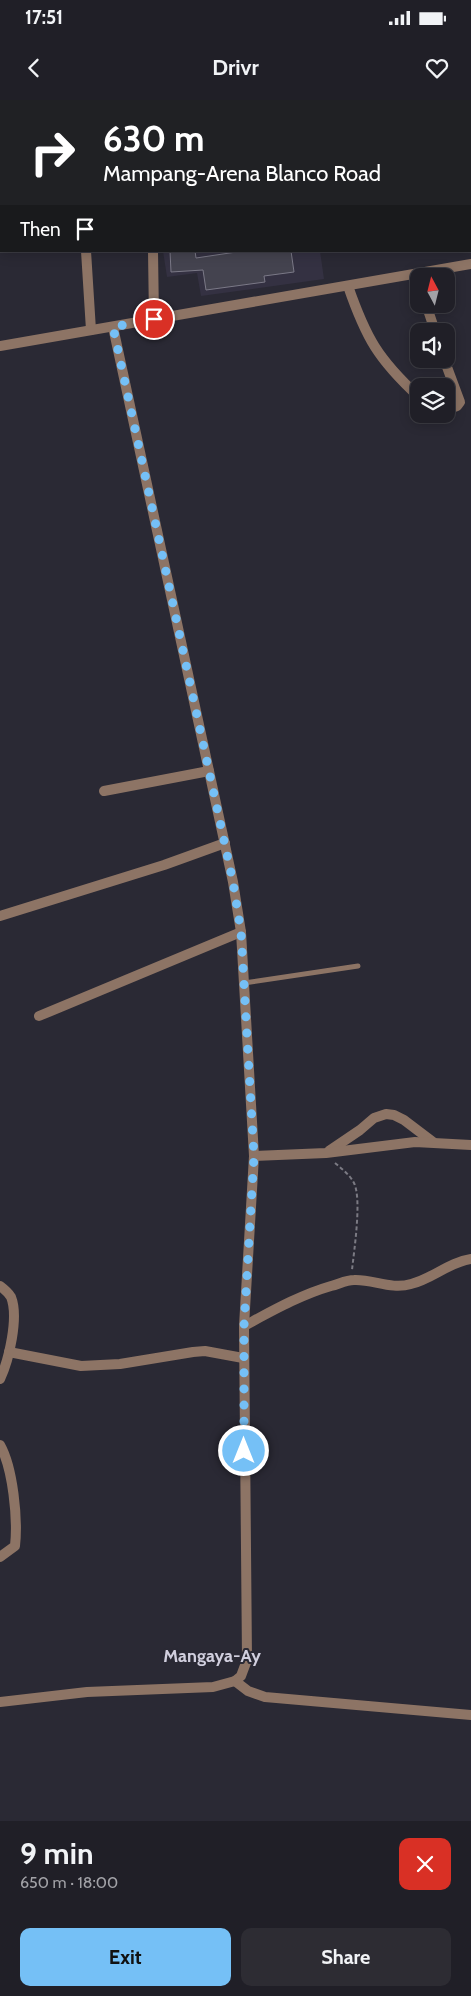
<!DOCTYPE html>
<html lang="en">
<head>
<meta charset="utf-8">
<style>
  body { margin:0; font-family:Cabin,sans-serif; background:#2d2c33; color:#f1f3f6; height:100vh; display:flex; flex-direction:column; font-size:19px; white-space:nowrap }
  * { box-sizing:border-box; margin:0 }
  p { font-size:16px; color:#a2a2a7 }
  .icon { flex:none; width:28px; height:28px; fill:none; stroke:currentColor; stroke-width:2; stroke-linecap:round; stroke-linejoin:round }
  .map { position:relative; height:1721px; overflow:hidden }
  .side { display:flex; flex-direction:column; background:#201f27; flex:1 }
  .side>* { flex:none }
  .top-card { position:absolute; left:0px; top:0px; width:471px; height:152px; box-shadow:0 2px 12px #0003,0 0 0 1px #3d3d44; background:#202124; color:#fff; overflow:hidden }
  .needle { width:32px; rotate:353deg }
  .fabs { position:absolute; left:410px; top:168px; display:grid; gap:10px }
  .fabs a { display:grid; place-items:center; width:45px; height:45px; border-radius:10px; background:#201f27; box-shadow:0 2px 12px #0003,0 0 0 1px #3d3d44; font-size:25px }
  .pin { position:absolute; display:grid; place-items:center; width:42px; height:42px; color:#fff; margin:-21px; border:2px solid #fff; border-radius:50%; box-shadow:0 1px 5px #0007 }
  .me { position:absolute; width:55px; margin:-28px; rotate:0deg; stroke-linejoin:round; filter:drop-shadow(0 0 4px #0008) }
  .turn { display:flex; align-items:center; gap:18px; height:105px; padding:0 20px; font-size:22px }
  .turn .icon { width:65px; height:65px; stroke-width:2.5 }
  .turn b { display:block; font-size:35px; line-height:42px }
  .then { display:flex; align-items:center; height:48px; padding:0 20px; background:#0003; gap:10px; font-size:19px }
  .round { display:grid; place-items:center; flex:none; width:52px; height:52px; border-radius:10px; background:#2d2c33 }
  .summary { display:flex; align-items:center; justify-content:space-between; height:85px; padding:0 20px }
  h1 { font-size:30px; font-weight:700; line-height:38px }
  .primary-button { display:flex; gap:10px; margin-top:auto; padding:10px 20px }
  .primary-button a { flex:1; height:58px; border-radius:10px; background:#75c0f6; color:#111; font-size:20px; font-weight:700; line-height:58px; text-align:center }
  .primary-button a+a { background:#2d2c33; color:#f1f3f6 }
  .status { display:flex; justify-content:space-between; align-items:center; height:35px; padding:0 25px; background:#201f27; direction:ltr }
  .status svg { height:14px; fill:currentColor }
  header { display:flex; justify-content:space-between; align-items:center; height:65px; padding:0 20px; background:#201f27; font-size:22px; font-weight:700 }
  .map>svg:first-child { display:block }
  .built { fill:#343142 }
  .building { fill:#44434f; stroke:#7b7987 }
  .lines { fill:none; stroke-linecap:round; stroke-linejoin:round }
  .path { stroke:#7b7a83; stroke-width:2; stroke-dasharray:4 2.5; stroke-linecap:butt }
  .service { stroke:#8d7465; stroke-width:5 }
  .minor { stroke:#8d7465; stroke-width:10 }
  .tertiary { stroke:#8d7465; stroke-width:10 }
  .route { stroke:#75c0f6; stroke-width:9; stroke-dasharray:0 16.2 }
  .labels { text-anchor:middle; stroke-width:4; stroke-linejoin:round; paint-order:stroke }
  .quarter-label { font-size:18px; font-weight:bold; fill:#d1cfde; stroke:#2a2934 }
</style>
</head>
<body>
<div class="status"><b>17:51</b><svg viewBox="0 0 49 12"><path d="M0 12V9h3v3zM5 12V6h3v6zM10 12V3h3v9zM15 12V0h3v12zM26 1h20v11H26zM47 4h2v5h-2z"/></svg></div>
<header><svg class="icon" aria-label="back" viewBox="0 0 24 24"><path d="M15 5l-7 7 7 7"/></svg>Drivr<svg class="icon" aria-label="heart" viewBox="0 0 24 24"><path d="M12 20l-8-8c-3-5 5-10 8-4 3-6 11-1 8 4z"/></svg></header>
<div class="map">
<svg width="471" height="1721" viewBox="0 0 471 1721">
  <rect width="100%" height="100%" fill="#2a2934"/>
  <!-- built -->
  <path class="built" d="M163,151H320L324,179L201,196L197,173L167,177Z"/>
  <!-- building -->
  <path class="building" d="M170,151H195L196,158L243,151H291L294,172L264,176L265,182L206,190L203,170L171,172Z"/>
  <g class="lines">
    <!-- path -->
    <path class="path" d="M335,1063C342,1069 350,1075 354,1083C362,1099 354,1151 352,1170"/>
    <!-- service -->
    <path class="service" d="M244,883L358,866"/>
    <!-- minor -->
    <g class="minor">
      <path d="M75,0V1"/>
      <path d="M146,0V1"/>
      <path d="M464,0V1"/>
      <path d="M470,17L471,20"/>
      <path d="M86,151L91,230"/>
      <path d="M153,151L154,219"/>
      <path d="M348,186C366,238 378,259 419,297"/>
      <path d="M426,204L435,231"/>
      <path d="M444,259L460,302L457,306L446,310"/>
      <path d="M104,691L209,671"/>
      <path d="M0,816L164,765L225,743"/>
      <path d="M39,916L241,832"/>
      <path d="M329,1051L360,1030L374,1018L386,1014L394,1015L404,1020L433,1042"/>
      <path d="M254,1056L326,1053L415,1042L471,1045"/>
      <path d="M0,1186C4,1189 8,1192 11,1197C19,1217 9,1260 0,1279"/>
      <path d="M244,1226C272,1211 300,1195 331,1186C339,1184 346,1180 354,1180C373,1179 391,1190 411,1184C432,1179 449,1162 471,1159"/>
      <path d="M9,1252L81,1266L120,1264L193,1252L205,1251L243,1258"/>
      <path d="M0,1345C13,1368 18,1419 15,1446L0,1457"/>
      <path d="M235,1581L248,1591L265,1597L471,1615"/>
    </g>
    <!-- tertiary -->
    <g class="tertiary">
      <path d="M0,246L471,164"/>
      <path d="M0,1602L87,1592L213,1587L235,1581L241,1576L247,1560L244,1226L254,1056L241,832L233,782L113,227"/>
    </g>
  </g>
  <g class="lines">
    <!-- route -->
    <path class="route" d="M154,219L113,227L233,782L241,832L254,1056L244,1226V1351"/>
  </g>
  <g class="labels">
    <!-- quarter labels -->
    <g class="quarter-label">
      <text x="212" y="1562">Mangaya-Ay</text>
    </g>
  </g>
</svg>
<div class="fabs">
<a><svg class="needle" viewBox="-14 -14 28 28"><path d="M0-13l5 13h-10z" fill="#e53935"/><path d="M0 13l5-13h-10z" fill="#a2a2a7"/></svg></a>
<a><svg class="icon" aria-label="sound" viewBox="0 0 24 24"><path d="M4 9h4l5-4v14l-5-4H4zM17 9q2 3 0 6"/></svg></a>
<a><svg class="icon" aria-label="layers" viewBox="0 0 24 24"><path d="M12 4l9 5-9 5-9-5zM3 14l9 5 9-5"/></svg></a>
</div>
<div class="pin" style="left:154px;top:219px;background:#d93025"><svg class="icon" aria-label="arrive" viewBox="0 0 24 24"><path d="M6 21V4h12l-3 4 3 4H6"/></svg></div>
<svg class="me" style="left:244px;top:1351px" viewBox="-20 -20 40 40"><circle r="17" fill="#75c0f6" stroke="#fff" stroke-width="3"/><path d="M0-11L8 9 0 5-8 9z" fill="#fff"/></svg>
<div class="top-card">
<div class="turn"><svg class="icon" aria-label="right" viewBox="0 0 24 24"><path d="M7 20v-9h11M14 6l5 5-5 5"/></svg><div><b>630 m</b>Mampang-Arena Blanco Road</div></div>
<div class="then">Then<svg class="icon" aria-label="arrive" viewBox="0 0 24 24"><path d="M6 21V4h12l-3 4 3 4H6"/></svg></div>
</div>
</div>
<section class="side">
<div class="summary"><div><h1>9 min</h1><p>650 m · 18:00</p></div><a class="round" style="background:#d93025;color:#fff"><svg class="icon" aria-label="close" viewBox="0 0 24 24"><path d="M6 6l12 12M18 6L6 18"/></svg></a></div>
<div class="primary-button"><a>Exit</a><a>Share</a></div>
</section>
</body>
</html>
